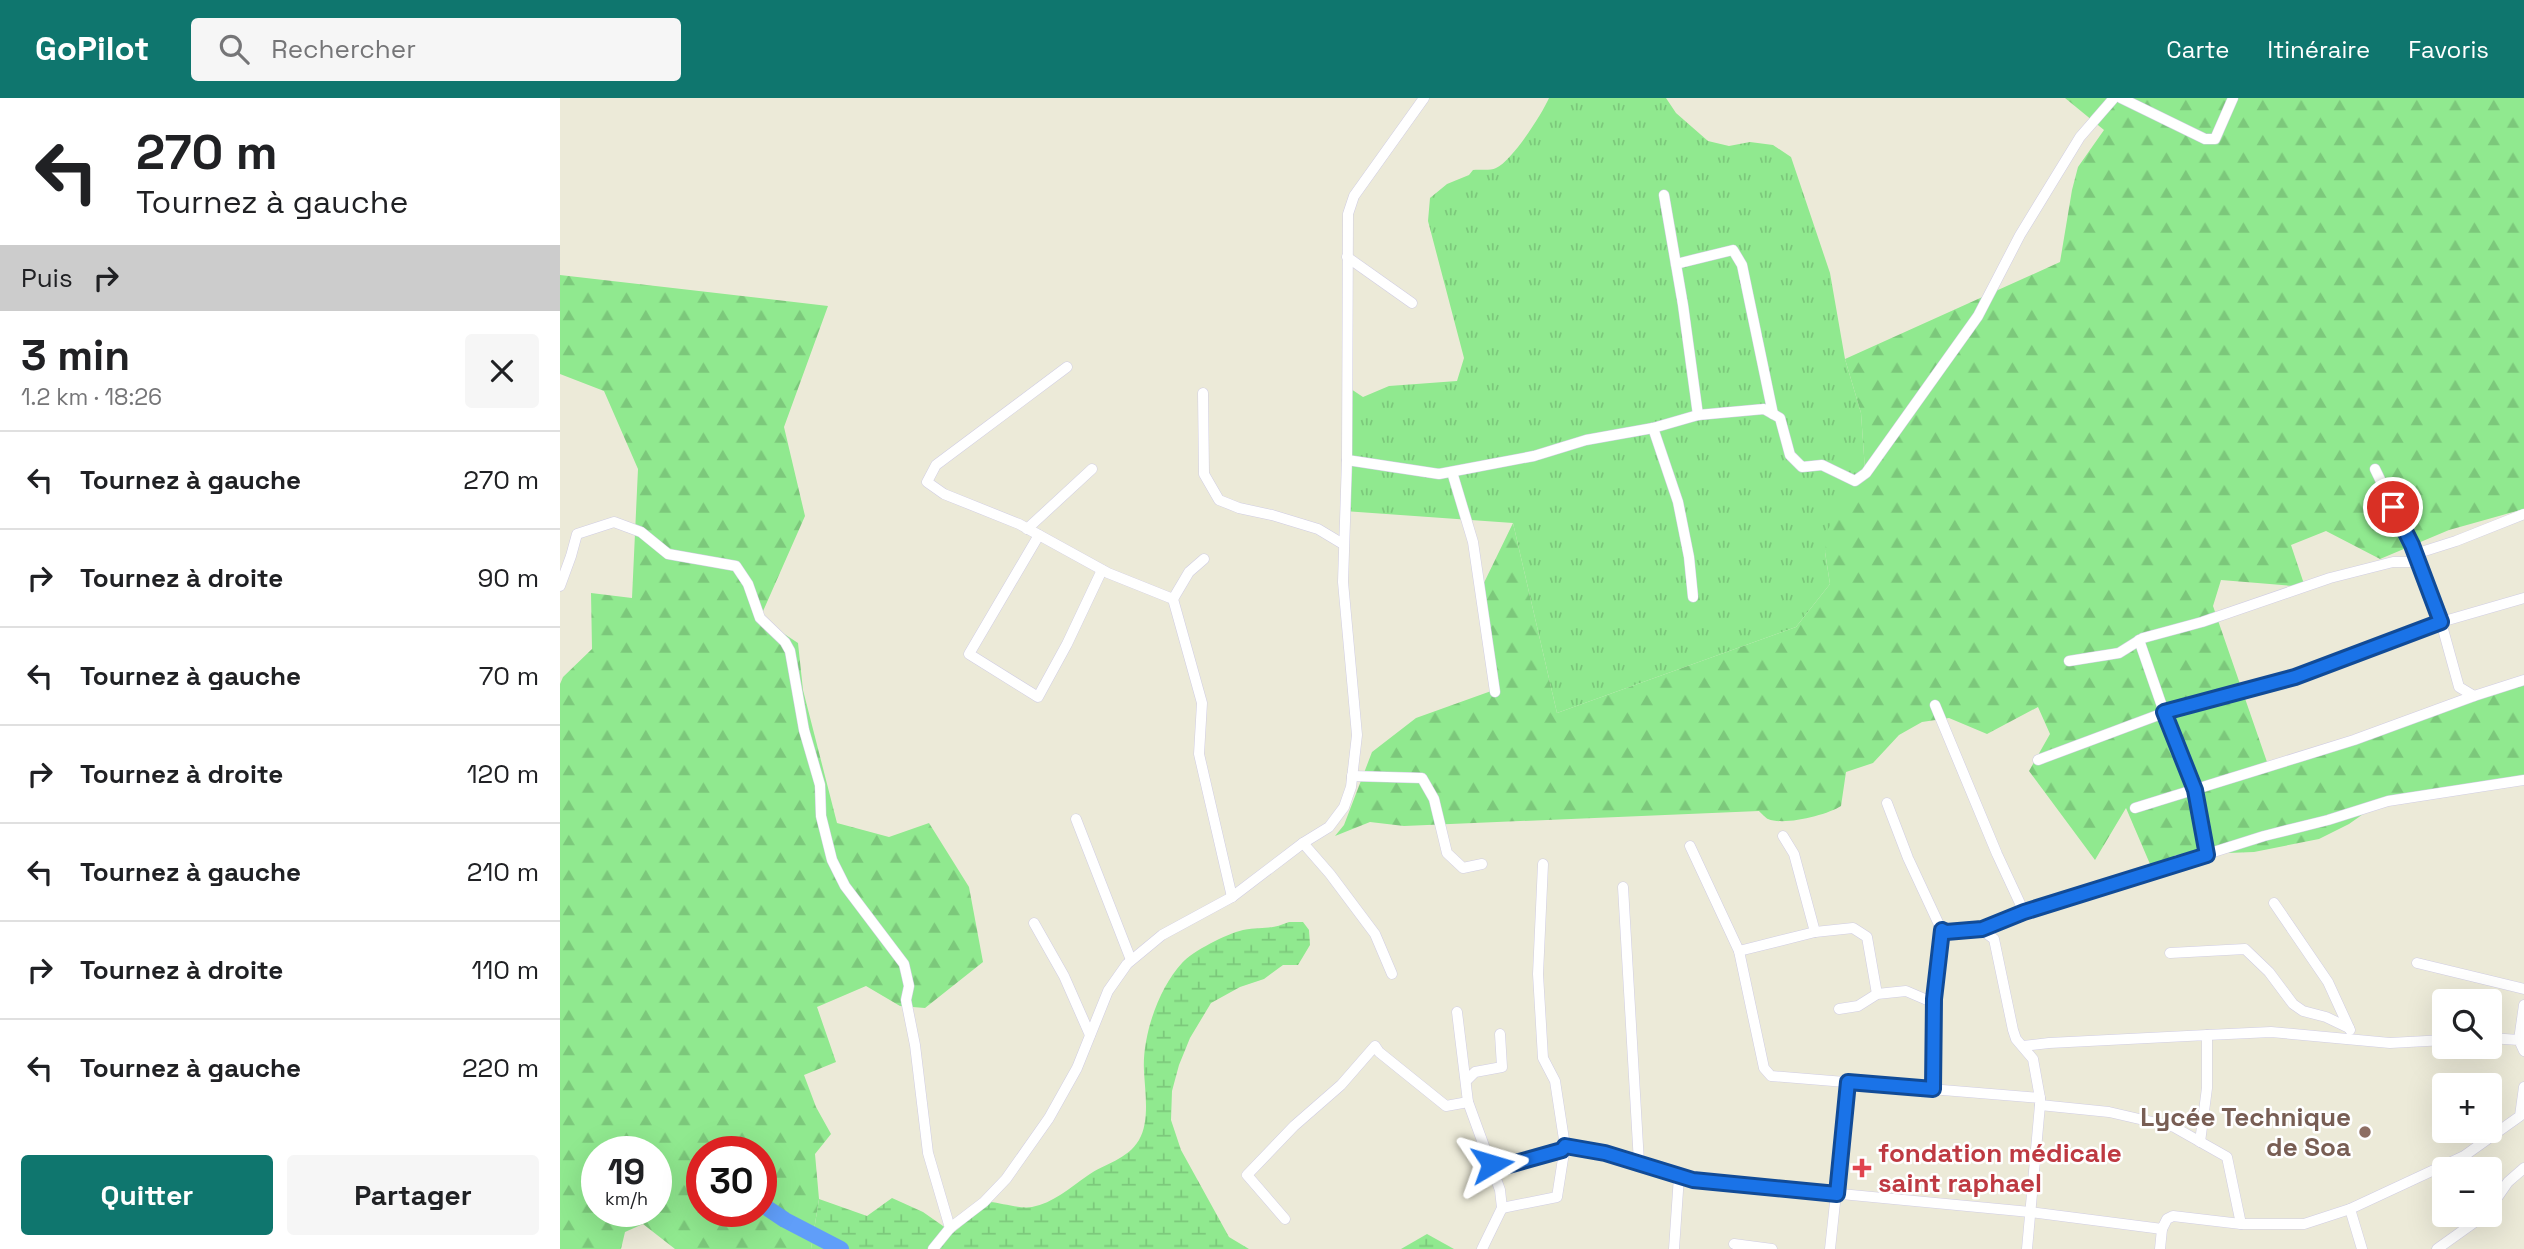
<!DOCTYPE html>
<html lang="fr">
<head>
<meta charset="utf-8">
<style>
  body { margin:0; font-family:"Space Grotesk",sans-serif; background:#f6f6f6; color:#202124; height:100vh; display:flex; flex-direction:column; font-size:26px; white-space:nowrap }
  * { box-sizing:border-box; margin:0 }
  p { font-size:23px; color:#757577 }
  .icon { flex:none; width:38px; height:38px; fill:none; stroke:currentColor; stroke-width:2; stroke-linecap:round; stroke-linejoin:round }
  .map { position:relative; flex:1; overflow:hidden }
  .drawer { display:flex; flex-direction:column; background:#fff; width:560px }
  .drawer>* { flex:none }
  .guide { background:#fff; color:#202124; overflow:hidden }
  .buttons { position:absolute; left:1872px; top:891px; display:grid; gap:14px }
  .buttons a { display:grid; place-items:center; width:70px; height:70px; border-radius:7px; background:#fff; box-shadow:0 7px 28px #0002; font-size:35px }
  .speed { position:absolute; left:21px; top:1038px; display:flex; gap:14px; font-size:35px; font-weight:700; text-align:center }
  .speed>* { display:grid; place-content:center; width:91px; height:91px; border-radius:50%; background:#fff; box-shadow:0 7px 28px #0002; line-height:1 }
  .speed small { font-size:18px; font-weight:400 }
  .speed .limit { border:10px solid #d22; background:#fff; color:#111 }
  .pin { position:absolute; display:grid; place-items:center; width:60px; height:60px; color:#fff; margin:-30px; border:4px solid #fff; border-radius:50%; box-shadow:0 2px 7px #0007 }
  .me { position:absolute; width:77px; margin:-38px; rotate:83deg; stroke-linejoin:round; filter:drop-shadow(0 0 5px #0008) }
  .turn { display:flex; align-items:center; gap:24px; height:147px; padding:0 21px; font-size:32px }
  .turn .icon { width:91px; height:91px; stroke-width:2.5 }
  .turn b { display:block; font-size:49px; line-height:60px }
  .then { display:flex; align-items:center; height:66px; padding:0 21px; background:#0003; gap:14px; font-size:26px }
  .round { display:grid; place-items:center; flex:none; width:74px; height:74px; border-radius:7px; background:#f6f6f6 }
  .summary { display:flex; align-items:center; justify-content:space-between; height:119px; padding:0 21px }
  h1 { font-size:42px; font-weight:700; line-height:52px }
  .cta { display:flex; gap:14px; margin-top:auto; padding:14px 21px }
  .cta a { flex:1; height:80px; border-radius:7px; background:#0f766e; color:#fff; font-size:28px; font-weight:700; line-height:80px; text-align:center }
  .cta a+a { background:#f6f6f6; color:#202124 }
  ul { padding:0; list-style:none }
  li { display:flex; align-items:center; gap:21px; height:98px; padding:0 21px; border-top:2px solid #e0e0e0 }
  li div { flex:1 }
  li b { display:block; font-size:26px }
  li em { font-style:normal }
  header { display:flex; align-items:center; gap:42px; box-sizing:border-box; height:98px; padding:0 35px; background:#0f766e; color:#fff }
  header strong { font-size:33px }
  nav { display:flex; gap:38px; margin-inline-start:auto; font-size:24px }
  .search { width:490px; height:63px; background:#f6f6f6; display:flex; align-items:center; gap:18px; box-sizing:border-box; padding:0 24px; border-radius:7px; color:#757577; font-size:26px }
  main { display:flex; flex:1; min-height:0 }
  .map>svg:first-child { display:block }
  .grass { fill:url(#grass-tufts) }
  .forest { fill:url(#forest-firs); fill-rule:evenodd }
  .wetland { fill:url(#wetland-marsh) }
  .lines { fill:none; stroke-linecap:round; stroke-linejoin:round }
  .river { stroke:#609ef9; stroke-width:16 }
  .street-casing { stroke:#d0cde3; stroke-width:11 }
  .street { stroke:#fff; stroke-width:10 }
  .route-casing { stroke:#114b97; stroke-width:18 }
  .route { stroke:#1a73e8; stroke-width:12 }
  .education-dot { fill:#8d6e63; stroke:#fff; stroke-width:2.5 }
  .health-dot { fill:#e0444e; stroke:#fff; stroke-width:2.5 }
  .labels { text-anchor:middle; stroke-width:5; stroke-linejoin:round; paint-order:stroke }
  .education-label { font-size:26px; font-weight:bold; fill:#785e54; stroke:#fff; text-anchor:end }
  .health-label { font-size:26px; font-weight:bold; fill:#be3a42; stroke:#fff; text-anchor:start }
</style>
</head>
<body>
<header>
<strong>GoPilot</strong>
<div class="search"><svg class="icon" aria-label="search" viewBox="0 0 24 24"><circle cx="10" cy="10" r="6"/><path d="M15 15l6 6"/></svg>Rechercher</div>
<nav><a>Carte</a><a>Itinéraire</a><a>Favoris</a></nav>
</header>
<main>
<section class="drawer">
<div class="guide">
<div class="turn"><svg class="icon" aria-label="left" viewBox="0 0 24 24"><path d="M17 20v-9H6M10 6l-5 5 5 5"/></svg><div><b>270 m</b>Tournez à gauche</div></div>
<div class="then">Puis<svg class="icon" aria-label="right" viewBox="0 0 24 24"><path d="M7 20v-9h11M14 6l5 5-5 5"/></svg></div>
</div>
<div class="summary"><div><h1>3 min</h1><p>1.2 km · 18:26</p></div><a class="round"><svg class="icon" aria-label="close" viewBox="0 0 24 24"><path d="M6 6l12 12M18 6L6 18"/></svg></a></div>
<ul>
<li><svg class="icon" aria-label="left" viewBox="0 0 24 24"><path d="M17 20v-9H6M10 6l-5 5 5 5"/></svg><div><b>Tournez à gauche</b></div><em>270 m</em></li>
<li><svg class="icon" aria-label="right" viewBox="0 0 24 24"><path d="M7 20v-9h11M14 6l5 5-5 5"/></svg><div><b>Tournez à droite</b></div><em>90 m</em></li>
<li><svg class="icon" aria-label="left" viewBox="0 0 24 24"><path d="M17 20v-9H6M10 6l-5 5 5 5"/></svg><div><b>Tournez à gauche</b></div><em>70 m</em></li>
<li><svg class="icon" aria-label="right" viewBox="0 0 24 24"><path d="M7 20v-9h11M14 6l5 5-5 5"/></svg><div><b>Tournez à droite</b></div><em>120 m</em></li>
<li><svg class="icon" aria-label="left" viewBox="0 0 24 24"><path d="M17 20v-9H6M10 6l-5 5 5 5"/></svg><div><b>Tournez à gauche</b></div><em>210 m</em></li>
<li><svg class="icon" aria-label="right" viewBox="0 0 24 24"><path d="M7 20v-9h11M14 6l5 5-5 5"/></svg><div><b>Tournez à droite</b></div><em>110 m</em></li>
<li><svg class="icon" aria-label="left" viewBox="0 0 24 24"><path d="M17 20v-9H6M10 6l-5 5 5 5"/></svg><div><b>Tournez à gauche</b></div><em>220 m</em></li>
</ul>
<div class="cta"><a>Quitter</a><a>Partager</a></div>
</section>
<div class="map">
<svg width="1964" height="1151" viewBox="0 0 1964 1151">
  <defs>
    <pattern id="grass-tufts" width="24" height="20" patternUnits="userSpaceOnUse" patternTransform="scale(1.75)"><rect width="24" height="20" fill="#90e98f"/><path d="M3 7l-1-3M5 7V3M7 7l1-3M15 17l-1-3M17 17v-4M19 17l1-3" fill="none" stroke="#7cc87b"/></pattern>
    <pattern id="forest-firs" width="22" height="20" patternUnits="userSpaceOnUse" patternTransform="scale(1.75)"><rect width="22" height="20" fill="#90e98f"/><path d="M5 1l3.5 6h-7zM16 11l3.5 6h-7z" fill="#7cc87b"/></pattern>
    <pattern id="wetland-marsh" width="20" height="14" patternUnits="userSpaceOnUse" patternTransform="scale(1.75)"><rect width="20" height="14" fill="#90e98f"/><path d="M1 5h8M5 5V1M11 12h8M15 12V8" fill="none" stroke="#7cc87b"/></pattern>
  </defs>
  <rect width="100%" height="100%" fill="#ecead8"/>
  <!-- grass -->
  <path class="grass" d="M989,0H1106L1116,15L1148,43L1169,48L1190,44L1213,47L1231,59L1270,175L1285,261L1301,315L1305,372L1265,454L1270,486L1236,529L997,615L953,425L784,413L791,291L803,299L829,288L897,283L904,260L868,123L870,100L887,86L909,77L913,72C920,71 930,73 936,70C952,63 982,16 989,0Z"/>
  <!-- forest -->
  <g class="forest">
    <path d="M1505,0H1964V411L1889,432L1820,461L1766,433L1731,447L1745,489L1661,482L1653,508L1707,664L1739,660L1964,581V685L1816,707L1789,726L1759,741L1694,754L1615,757L1602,776L1593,773L1566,710L1535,762L1469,673L1490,636L1478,609L1427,636L1389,620L1362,624L1339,637L1313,665L1286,674L1281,708C1267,717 1224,728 1208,721C1207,721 1200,714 1199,713L844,728L810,724L775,738L784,727L812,654L856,620L934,592L919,495L953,425L997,615L1236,529L1270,486L1265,454L1268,431L1305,372L1301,315L1285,261L1500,164L1512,92L1518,69L1544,32Z"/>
    <path d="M0,177L268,208L224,329L245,418L200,520L238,545L243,592L277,725L329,739L369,725L409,789L423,864L365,910L340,908L306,888L257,909L276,964L244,977L256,1009L271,1036L255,1056L259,1101L251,1151H115L83,1126L65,1134L61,1151H0V586L3,579L32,551L31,495L72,500L78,371L44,293L0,276ZM37,1054H96V1113H37ZM142,1054H201V1113H142Z"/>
  </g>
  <!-- wetland -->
  <g class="wetland">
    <path d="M729,824H743L749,832L750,847L738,867H723L704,881L680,889L651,905L630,940L619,967L612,993L611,1022L621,1052L669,1139L689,1151H251L259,1101L307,1118L332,1100L363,1114L393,1135L430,1104C442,1105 460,1111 472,1109C493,1105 510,1090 527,1078C545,1065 567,1062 579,1042C590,1023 585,994 584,973C582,939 598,891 622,865C633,853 666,836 683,832C702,829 710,832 729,824Z"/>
    <path d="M867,1136L894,1151H841Z"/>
  </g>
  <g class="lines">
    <!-- river -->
    <path class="river" d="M201,1106L225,1122L281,1151"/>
    <!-- street casing -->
    <g class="street-casing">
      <g id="street">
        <path d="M1561,0L1645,41H1655L1673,0"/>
        <path d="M1104,97L1123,207L1138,317"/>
        <path d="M787,159L852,205"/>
        <path d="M1116,166L1173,152L1182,167L1213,316"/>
        <path d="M507,269L376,367L367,384L384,396L459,426L548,475L613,501L642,605L639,656L672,799"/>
        <path d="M643,295L644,376L659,402L679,410L712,417L758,431L783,446"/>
        <path d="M1093,330L1118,404L1129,459L1133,499"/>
        <path d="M787,362L879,376L974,358L1026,342L1093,330L1138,317L1204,311L1220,320L1230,357L1242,369L1262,367L1295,383L1306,375L1418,218L1460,137L1520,39L1554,0"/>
        <path d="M1815,371L1852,448L1881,524L1899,589L1914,598"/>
        <path d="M892,374L913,444L935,594"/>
        <path d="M467,431L532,371"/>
        <path d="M479,437L409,556L478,599L507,546L542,472"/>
        <path d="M1855,456L1896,443L1964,416"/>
        <path d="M0,488L11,458L17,436L54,424L81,434L108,456L176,468L188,486L200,520L225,544L230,553L244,632L260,687L261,718L272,762L285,788L344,866L349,888L346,902L355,947L368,1055L390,1130"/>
        <path d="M613,501L629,474L644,461"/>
        <path d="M1579,542L1604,614L1635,692L1647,757"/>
        <path d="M1509,563L1559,555L1583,540L1642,524L1770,480L1833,464H1858"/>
        <path d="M1375,607L1437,756L1464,814L1704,738L1768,722L1828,703L1964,682"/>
        <path d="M1478,662L1609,613L1735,579L1881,524L1964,500"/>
        <path d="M792,678L862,680L874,701L887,755L903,770L922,766"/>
        <path d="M1327,705L1348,760L1382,833L1374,901L1373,991"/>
        <path d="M1575,710L1794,642L1914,598L1964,582"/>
        <path d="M516,721L571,862"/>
        <path d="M1223,738L1234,756L1255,834"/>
        <path d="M743,745L770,776L815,836L832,876"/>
        <path d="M1130,748L1179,853L1204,970L1211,978L1480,1000V1007L1549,1014L1614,1029L1667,1059L1681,1126"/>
        <path d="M1063,789L1079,1065"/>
        <path d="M1714,805L1768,884L1790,932"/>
        <path d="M474,825L504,878L530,937"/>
        <path d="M1422,832L1464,814"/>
        <path d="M1382,833L1386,834L1422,832L1434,841L1453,932L1456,941L1473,961L1480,1000"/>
        <path d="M1179,853L1255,834L1293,830L1307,839L1317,896"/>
        <path d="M1610,855L1685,851L1709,874L1733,906L1743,913L1766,919L1789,930"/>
        <path d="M1857,865L1964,891"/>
        <path d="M1279,911L1298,908L1317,896L1346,893L1374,905"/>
        <path d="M897,914L908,1004L940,1092L942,1110L922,1151"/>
        <path d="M1647,937L1711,934L1830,945L1885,942"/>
        <path d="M1930,940L1959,942L1964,953"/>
        <path d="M1959,942L1964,907"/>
        <path d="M1463,948L1489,945L1647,937V990L1640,1044"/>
        <path d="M906,983L915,974L942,969L940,936"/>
        <path d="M934,1071L1002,1052L1005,1048L1045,1055L1133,1082L1470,1114L1602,1131L1607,1121L1613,1118L1681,1126H1744L1790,1111L1904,1058L1960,1018L1964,989"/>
        <path d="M942,1110L997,1099L1005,1048L995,983L983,960L978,876L983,766"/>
        <path d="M1930,1110L1948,1084L1964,1070"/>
        <path d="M1790,1111L1802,1151"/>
        <path d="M725,1121L687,1077L734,1028L781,987L815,948L819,954L886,1008L908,1004"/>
        <path d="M1174,1146L1212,1151"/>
        <path d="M373,1151L390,1130L424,1104L446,1081L489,1020L517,970L548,893L567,866L602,837L672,799L743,745L769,729L784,709L791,689L797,637L783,484L787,362L788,116L794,98L864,0"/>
        <path d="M1114,1151L1119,1078"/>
        <path d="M1270,1151L1288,984"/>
        <path d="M1467,1151L1480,1007"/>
        <path d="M1600,1151L1602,1131"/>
        <path d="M1877,1151L1926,1116"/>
      </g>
    </g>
    <!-- street -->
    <use href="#street" class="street"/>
  </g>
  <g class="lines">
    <!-- route casing -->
    <g class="route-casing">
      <path id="route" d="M932,1066L934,1071L1002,1052L1005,1048L1045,1055L1133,1082L1277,1096L1288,984L1373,991L1374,901L1382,832L1386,834L1422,831L1464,814L1647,757L1635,692L1604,614L1735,579L1881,524L1852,447L1833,409"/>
    </g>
    <!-- route -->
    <use href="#route" class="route"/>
  </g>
  <!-- markers -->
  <circle class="education-dot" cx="1805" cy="1034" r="7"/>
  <path class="health-dot" d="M1298.5 1059.5h7v7h7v7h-7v7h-7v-7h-7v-7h7z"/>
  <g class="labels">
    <!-- education labels -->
    <g class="education-label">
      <text x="1791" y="1028">Lycée Technique<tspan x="1791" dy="30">de Soa</tspan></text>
    </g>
    <!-- health labels -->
    <g class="health-label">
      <text x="1318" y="1064">fondation médicale<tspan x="1318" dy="30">saint raphael</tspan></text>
    </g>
  </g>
</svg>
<div class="buttons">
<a><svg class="icon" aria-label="search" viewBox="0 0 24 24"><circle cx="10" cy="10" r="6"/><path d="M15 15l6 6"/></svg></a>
<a>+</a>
<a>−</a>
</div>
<div class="speed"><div>19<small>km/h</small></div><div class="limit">30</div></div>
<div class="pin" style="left:1833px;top:409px;background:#d93025"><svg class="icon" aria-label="arrive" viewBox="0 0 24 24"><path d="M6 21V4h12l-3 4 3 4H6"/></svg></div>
<svg class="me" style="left:932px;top:1066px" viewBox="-20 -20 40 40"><path d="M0-17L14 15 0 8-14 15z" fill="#1a73e8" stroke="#fff" stroke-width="4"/></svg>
</div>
</main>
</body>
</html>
